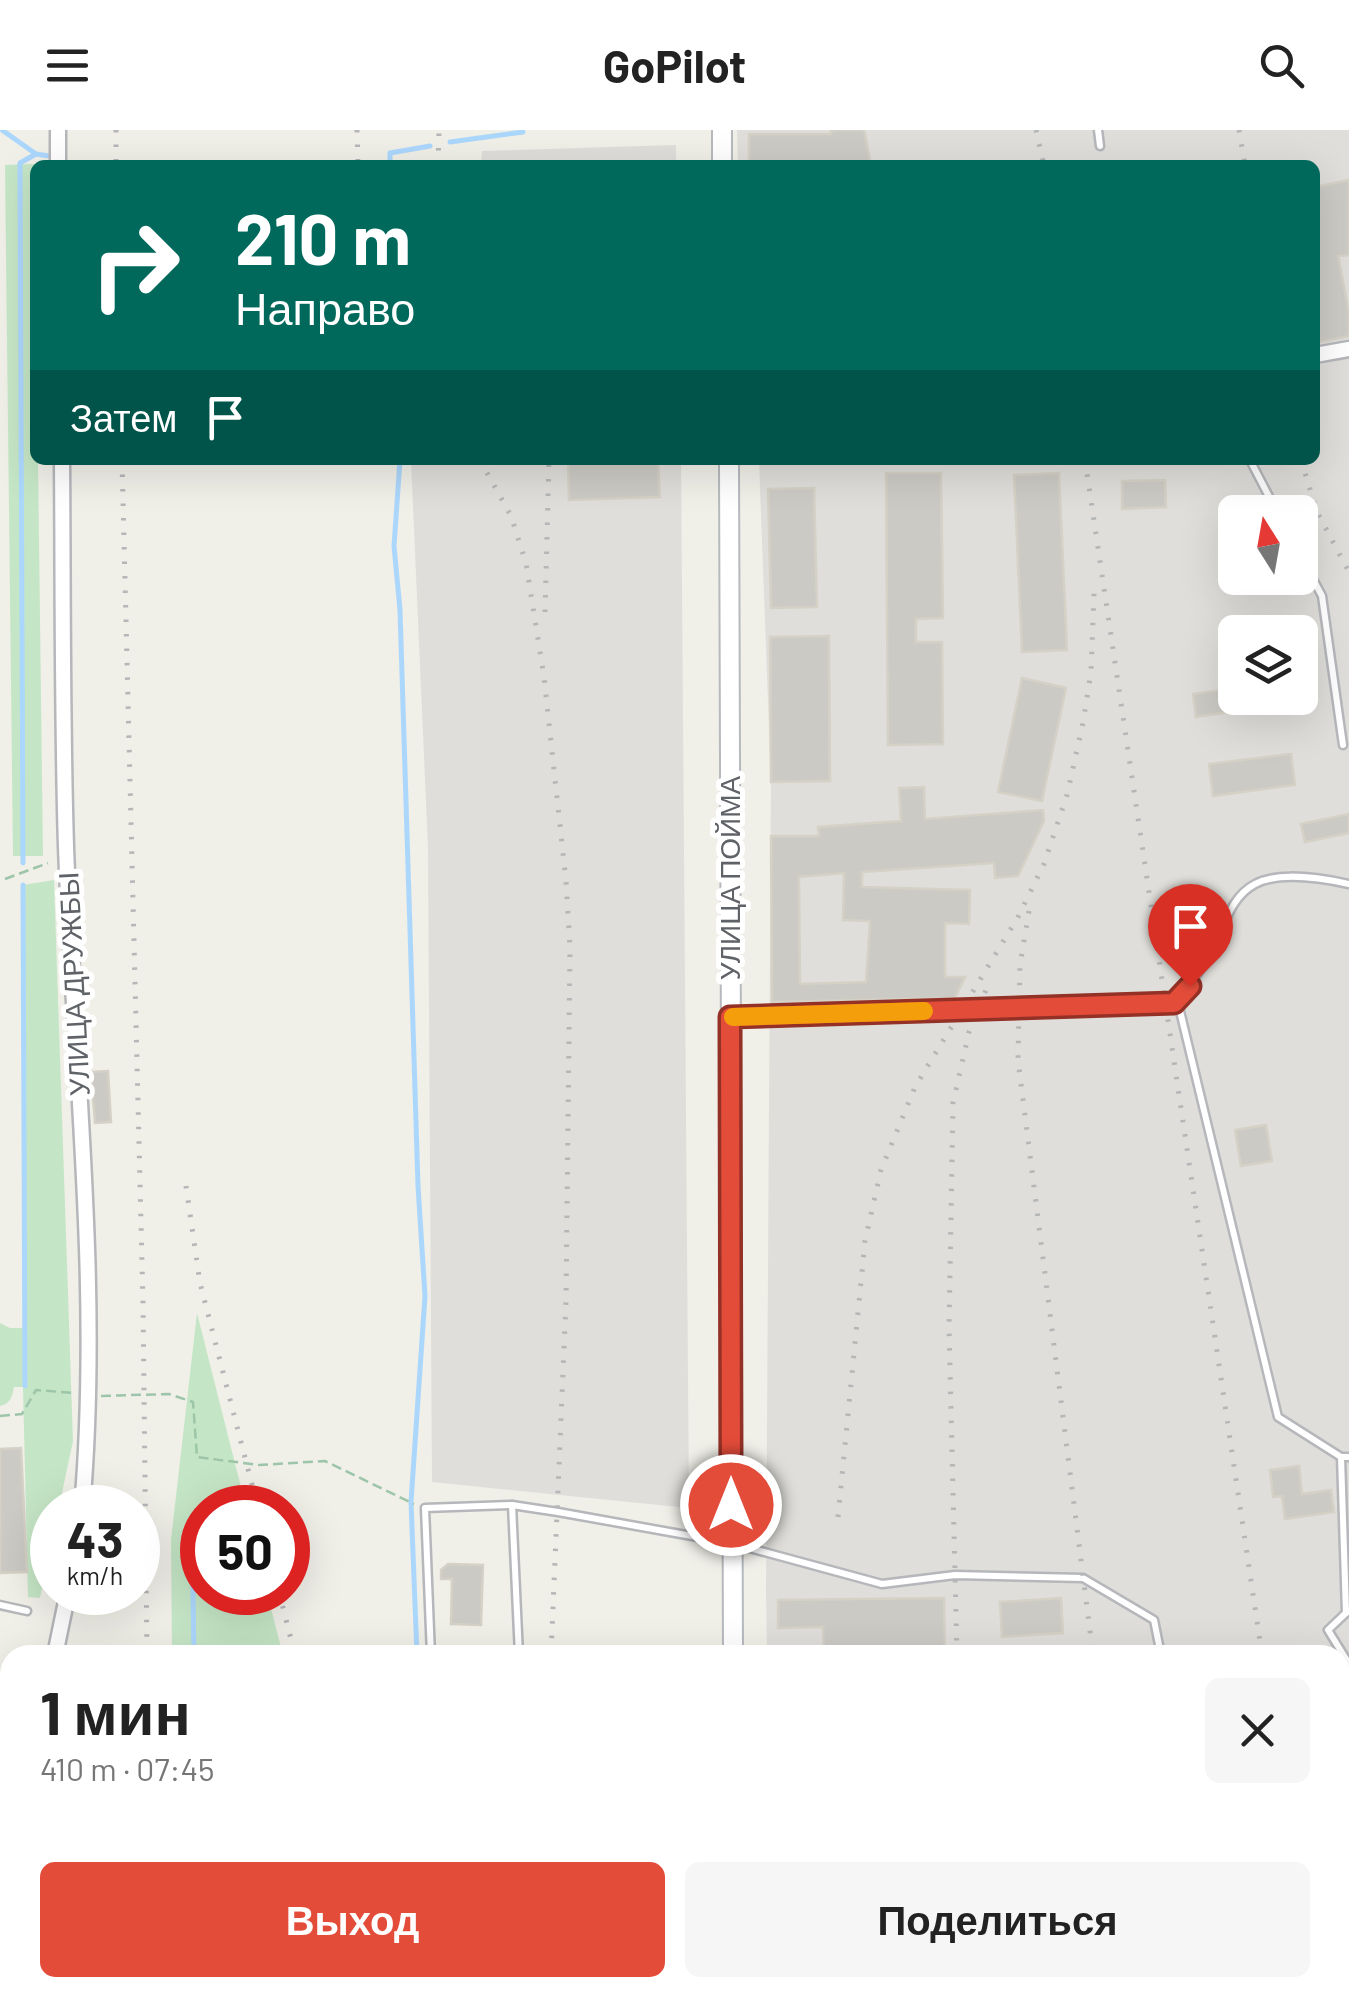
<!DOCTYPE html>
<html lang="ru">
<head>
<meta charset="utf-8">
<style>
  body { margin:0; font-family:Barlow,sans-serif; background:#f6f6f6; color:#222; height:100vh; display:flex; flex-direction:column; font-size:38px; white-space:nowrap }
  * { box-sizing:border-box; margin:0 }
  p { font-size:32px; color:#767676 }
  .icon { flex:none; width:55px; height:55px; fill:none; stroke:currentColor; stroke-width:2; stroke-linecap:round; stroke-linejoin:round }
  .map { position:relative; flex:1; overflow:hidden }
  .sheet { position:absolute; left:0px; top:1515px; width:1350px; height:352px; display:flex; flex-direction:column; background:#fff; border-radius:30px 30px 0 0; box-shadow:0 10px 40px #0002 }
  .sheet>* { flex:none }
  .banner { position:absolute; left:30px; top:30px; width:1290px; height:305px; border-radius:15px; box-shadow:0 10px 40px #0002; background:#00695c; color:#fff; overflow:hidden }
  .needle { width:65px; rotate:349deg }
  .fabs { position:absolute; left:1218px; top:365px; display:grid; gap:20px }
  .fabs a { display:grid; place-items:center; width:100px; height:100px; border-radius:15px; background:#fff; box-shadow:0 10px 40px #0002; font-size:50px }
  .speed { position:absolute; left:30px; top:1355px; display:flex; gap:20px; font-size:50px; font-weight:700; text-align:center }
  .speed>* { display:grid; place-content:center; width:130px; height:130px; border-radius:50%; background:#fff; box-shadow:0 10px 40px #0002; line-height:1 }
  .speed small { font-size:25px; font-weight:400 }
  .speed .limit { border:15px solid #d22; background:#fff; color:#111 }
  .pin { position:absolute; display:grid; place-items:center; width:85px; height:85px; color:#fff; margin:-102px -42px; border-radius:50% 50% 50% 0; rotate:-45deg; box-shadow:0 0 10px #0007 }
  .pin .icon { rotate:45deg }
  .me { position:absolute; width:110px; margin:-55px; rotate:0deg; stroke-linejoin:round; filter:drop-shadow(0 0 8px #0008) }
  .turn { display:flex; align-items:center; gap:35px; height:210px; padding:0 40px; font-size:45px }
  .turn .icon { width:130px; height:130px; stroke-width:2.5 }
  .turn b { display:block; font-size:70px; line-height:85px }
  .then { display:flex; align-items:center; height:95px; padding:0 40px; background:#0003; gap:20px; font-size:38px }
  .round { display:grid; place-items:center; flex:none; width:105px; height:105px; border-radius:15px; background:#f6f6f6 }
  .headline { display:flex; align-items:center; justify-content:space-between; height:170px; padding:0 40px }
  h1 { font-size:60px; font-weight:700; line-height:75px }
  .button { display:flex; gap:20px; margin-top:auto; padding:20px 40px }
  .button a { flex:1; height:115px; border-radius:15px; background:#e44c3a; color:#fff; font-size:40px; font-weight:700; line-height:115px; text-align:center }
  .button a+a { background:#f6f6f6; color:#222 }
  header { display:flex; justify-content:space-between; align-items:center; height:130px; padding:0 40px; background:#fff; font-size:45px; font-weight:700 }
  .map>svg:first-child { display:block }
  .industrial { fill:#dfdeda; fill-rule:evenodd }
  .green { fill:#c5e6c6 }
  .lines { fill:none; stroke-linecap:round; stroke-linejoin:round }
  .stream { stroke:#acd7fc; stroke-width:5 }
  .building { fill:#cccac4; stroke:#d5d1c6; stroke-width:2.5; fill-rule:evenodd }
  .lane-casing { stroke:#b5b7bb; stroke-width:11 }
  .street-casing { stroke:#b5b7bb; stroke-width:19 }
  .secondary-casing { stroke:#b6b9be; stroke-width:22 }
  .path { stroke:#9dc5a9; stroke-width:2.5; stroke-dasharray:10 5; stroke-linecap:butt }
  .lane { stroke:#fff; stroke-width:6 }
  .street { stroke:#fff; stroke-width:14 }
  .secondary { stroke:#fff; stroke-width:18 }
  .rail { stroke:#b5b6b7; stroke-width:5; stroke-dasharray:2.5 12; stroke-linecap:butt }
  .route-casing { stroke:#943126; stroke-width:25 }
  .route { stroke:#e44c3a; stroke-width:18 }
  .slow { stroke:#f59e0b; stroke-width:18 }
  .labels { text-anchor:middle; stroke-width:10; stroke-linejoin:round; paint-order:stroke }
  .street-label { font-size:28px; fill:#5f6267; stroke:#fff }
</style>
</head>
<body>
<header><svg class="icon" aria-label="menu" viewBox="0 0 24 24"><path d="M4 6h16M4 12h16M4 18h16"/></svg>GoPilot<svg class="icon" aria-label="search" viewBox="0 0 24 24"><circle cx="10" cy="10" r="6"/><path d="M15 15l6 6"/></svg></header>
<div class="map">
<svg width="1349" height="1866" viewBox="0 0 1349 1866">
  <rect width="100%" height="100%" fill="#f0efe8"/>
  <!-- industrial -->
  <g class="industrial">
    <path d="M737,0H1349V1866H777V1858H1340V1525H767L766,1463L771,652L759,330H1315V35H738ZM1235,382H1300V448H1235ZM1235,502H1300V568H1235Z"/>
    <path d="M676,15V35H481L482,21Z"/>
    <path d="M411,330H681L689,1378L432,1352L428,717Z"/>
  </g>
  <!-- green -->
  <g class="green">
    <path d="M34,34L35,330H38L43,726H13L5,35Z"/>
    <path d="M54,750L73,1311L59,1377L52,1378V1408L40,1468L28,1467L23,1257H14C12,1267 11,1273 0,1276V1193L10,1198H24L23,755Z"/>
    <path d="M197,1183L246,1377L202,1378V1462L267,1463L283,1525H172L171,1410Z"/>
    <path d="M178,1858H361L362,1866H179Z"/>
  </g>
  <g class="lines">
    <!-- stream -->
    <g class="stream">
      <path d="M2,0L36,24"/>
      <path d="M450,12L523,2"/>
      <path d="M390,35V23L430,16"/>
      <path d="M400,330L394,416L400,480L418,1056L425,1166L411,1372L417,1525"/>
      <path d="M23,733L20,33L36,24L49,26"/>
      <path d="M23,755L25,1256"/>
      <path d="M192,1400L194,1525"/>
      <path d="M315,1858L316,1866"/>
      <path d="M448,1866L451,1858"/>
    </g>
  </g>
  <!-- building -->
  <g class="building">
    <path d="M837,0H864L871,35H749V4H831V1Z"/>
    <path d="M1349,50V125L1338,126L1349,183V206L1315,213V57Z"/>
    <path d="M568,330H658L660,367L569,370Z"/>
    <path d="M886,343H941L943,488L916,489V512H942L943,614L888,615Z"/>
    <path d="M1059,343L1067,520L1022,522L1014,345Z"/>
    <path d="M1165,350L1166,377L1122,379V351Z"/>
    <path d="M814,358L817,477L771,478L768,359Z"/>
    <path d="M829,506L830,651L771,652L770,507Z"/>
    <path d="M1022,548L1066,558L1042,671L998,662Z"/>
    <path d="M1235,558V568H1240L1242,580L1196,587L1193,564Z"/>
    <path d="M1291,624L1295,655L1213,666L1209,634Z"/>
    <path d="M924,657L925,689L1043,680L1044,691L1018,746L995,748L994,733L862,742V757L970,760L969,794L945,793V847H965L955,868L772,872L771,706H819L818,697L901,691L899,658ZM844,743L843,790L870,791L866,852L800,854L799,747Z"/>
    <path d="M1349,684V703L1305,712L1301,694Z"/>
    <path d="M108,941L111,992L95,993L91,942Z"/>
    <path d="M1266,995L1272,1031L1241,1036L1235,1000Z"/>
    <path d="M21,1318L27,1442L0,1443V1319Z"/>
    <path d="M1299,1336L1302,1364L1331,1360L1334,1382L1285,1389L1282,1366L1273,1367L1270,1340Z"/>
    <path d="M448,1434L483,1435L481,1495L451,1494L452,1449H441V1440Z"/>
    <path d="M944,1468L945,1523L824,1524L823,1497L778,1498V1470Z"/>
    <path d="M1061,1468L1063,1503L1002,1507L1000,1472Z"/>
  </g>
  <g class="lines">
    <!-- lane casing -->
    <g class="lane-casing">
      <g id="lane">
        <path d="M1098,0L1100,16"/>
        <path d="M1250,330L1277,382"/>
        <path d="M1300,425L1322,466L1343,615"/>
        <path d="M1173,873C1250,800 1200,722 1349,754"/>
        <path d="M731,887L1173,873L1180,881L1278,1287L1341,1327H1349"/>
        <path d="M1341,1327L1346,1483"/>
        <path d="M512,1375L519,1525"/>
        <path d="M0,1475L27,1481"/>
        <path d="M1348,1481L1328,1500L1349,1534"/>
        <path d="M431,1525L425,1378L512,1375L558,1382L731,1413L882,1454L955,1445L1083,1448L1154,1490L1161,1525"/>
        <path d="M1340,1582L1349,1575"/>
        <path d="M1340,1694L1349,1710"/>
        <path d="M0,1823L10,1824"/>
        <path d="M670,1858V1866"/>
      </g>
    </g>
    <!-- street casing -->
    <g class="street-casing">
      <g id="street">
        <path d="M58,0V35"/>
        <path d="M1315,225L1349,219"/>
        <path d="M62,330C63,459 62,588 66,717C74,937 101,1158 82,1378"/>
        <path d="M55,1525L68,1462"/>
        <path d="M50,1866V1858"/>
      </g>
    </g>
    <!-- secondary casing -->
    <g class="secondary-casing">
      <g id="secondary">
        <path d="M722,0V35"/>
        <path d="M729,330L733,1525"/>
        <path d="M740,1858V1866"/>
      </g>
    </g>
    <!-- path -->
    <g class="path">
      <path d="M5,749L48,733"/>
      <path d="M101,1266L169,1264L193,1272L197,1327L259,1335L325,1331L414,1374"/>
      <path d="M0,1286L22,1284L36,1260L73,1263"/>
    </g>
    <!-- lane -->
    <use href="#lane" class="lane"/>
    <!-- street -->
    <use href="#street" class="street"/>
    <!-- secondary -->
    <use href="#secondary" class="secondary"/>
    <!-- rail -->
    <g class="rail">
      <path d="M116,0V35"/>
      <path d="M357,0L358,35"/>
      <path d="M1036,0L1044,35"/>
      <path d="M1239,0L1245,35"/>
      <path d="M438,35L439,0"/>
      <path d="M556,35L557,28"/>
      <path d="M122,330L143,1173L147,1525"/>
      <path d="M480,330L511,386L526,433L544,547L566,751L570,817L566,1171L551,1525"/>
      <path d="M1085,330L1262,1525"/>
      <path d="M1301,330L1317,382L1349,442"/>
      <path d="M545,482L549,330"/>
      <path d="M1029,781L1020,835L1018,930L1093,1525"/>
      <path d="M186,1056L200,1153L258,1378"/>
      <path d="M838,1387L865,1111L881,1040L915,957L1018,787L1044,734L1067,665L1083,593L1091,542L1094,463"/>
      <path d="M279,1462L295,1525"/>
      <path d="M957,1525L949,1197L953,973L969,902L986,860"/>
      <path d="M1340,1786L1349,1800"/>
      <path d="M1340,1837L1349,1866"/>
      <path d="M153,1858V1866"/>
      <path d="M375,1858L377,1866"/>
      <path d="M518,1858V1866"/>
      <path d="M949,1866V1858"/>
    </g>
  </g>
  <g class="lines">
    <!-- route casing -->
    <g class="route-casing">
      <path id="route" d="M731,1375L730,887L1174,873L1190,856"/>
    </g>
    <!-- route -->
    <use href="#route" class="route"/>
    <!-- slow -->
    <path class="slow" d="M733,887L924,881"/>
  </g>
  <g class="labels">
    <!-- street labels -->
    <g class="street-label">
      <text transform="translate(730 748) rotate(-90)" y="10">УЛИЦА ПОЙМА</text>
      <text transform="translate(74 854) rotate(-93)" y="10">УЛИЦА ДРУЖБЫ</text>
    </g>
  </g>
</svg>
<div class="fabs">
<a><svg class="needle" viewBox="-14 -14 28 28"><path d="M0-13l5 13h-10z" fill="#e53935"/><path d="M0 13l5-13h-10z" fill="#767676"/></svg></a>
<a><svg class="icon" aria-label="layers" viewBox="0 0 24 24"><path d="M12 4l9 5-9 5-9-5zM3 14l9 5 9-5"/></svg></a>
</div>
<div class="speed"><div>43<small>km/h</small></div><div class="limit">50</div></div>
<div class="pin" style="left:1190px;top:856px;background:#d93025"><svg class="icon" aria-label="arrive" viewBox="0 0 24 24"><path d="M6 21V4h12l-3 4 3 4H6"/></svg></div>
<svg class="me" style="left:731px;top:1375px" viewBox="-20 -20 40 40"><circle r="17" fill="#e44c3a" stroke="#fff" stroke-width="3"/><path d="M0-11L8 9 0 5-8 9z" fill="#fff"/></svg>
<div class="banner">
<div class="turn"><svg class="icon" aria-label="right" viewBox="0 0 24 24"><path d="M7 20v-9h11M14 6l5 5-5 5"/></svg><div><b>210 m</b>Направо</div></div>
<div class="then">Затем<svg class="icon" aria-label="arrive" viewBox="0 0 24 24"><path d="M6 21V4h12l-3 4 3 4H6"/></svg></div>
</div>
<section class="sheet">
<div class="headline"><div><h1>1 мин</h1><p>410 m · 07:45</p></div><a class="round"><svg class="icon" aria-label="close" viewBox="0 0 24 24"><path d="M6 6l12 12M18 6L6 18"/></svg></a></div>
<div class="button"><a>Выход</a><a>Поделиться</a></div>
</section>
</div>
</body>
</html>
